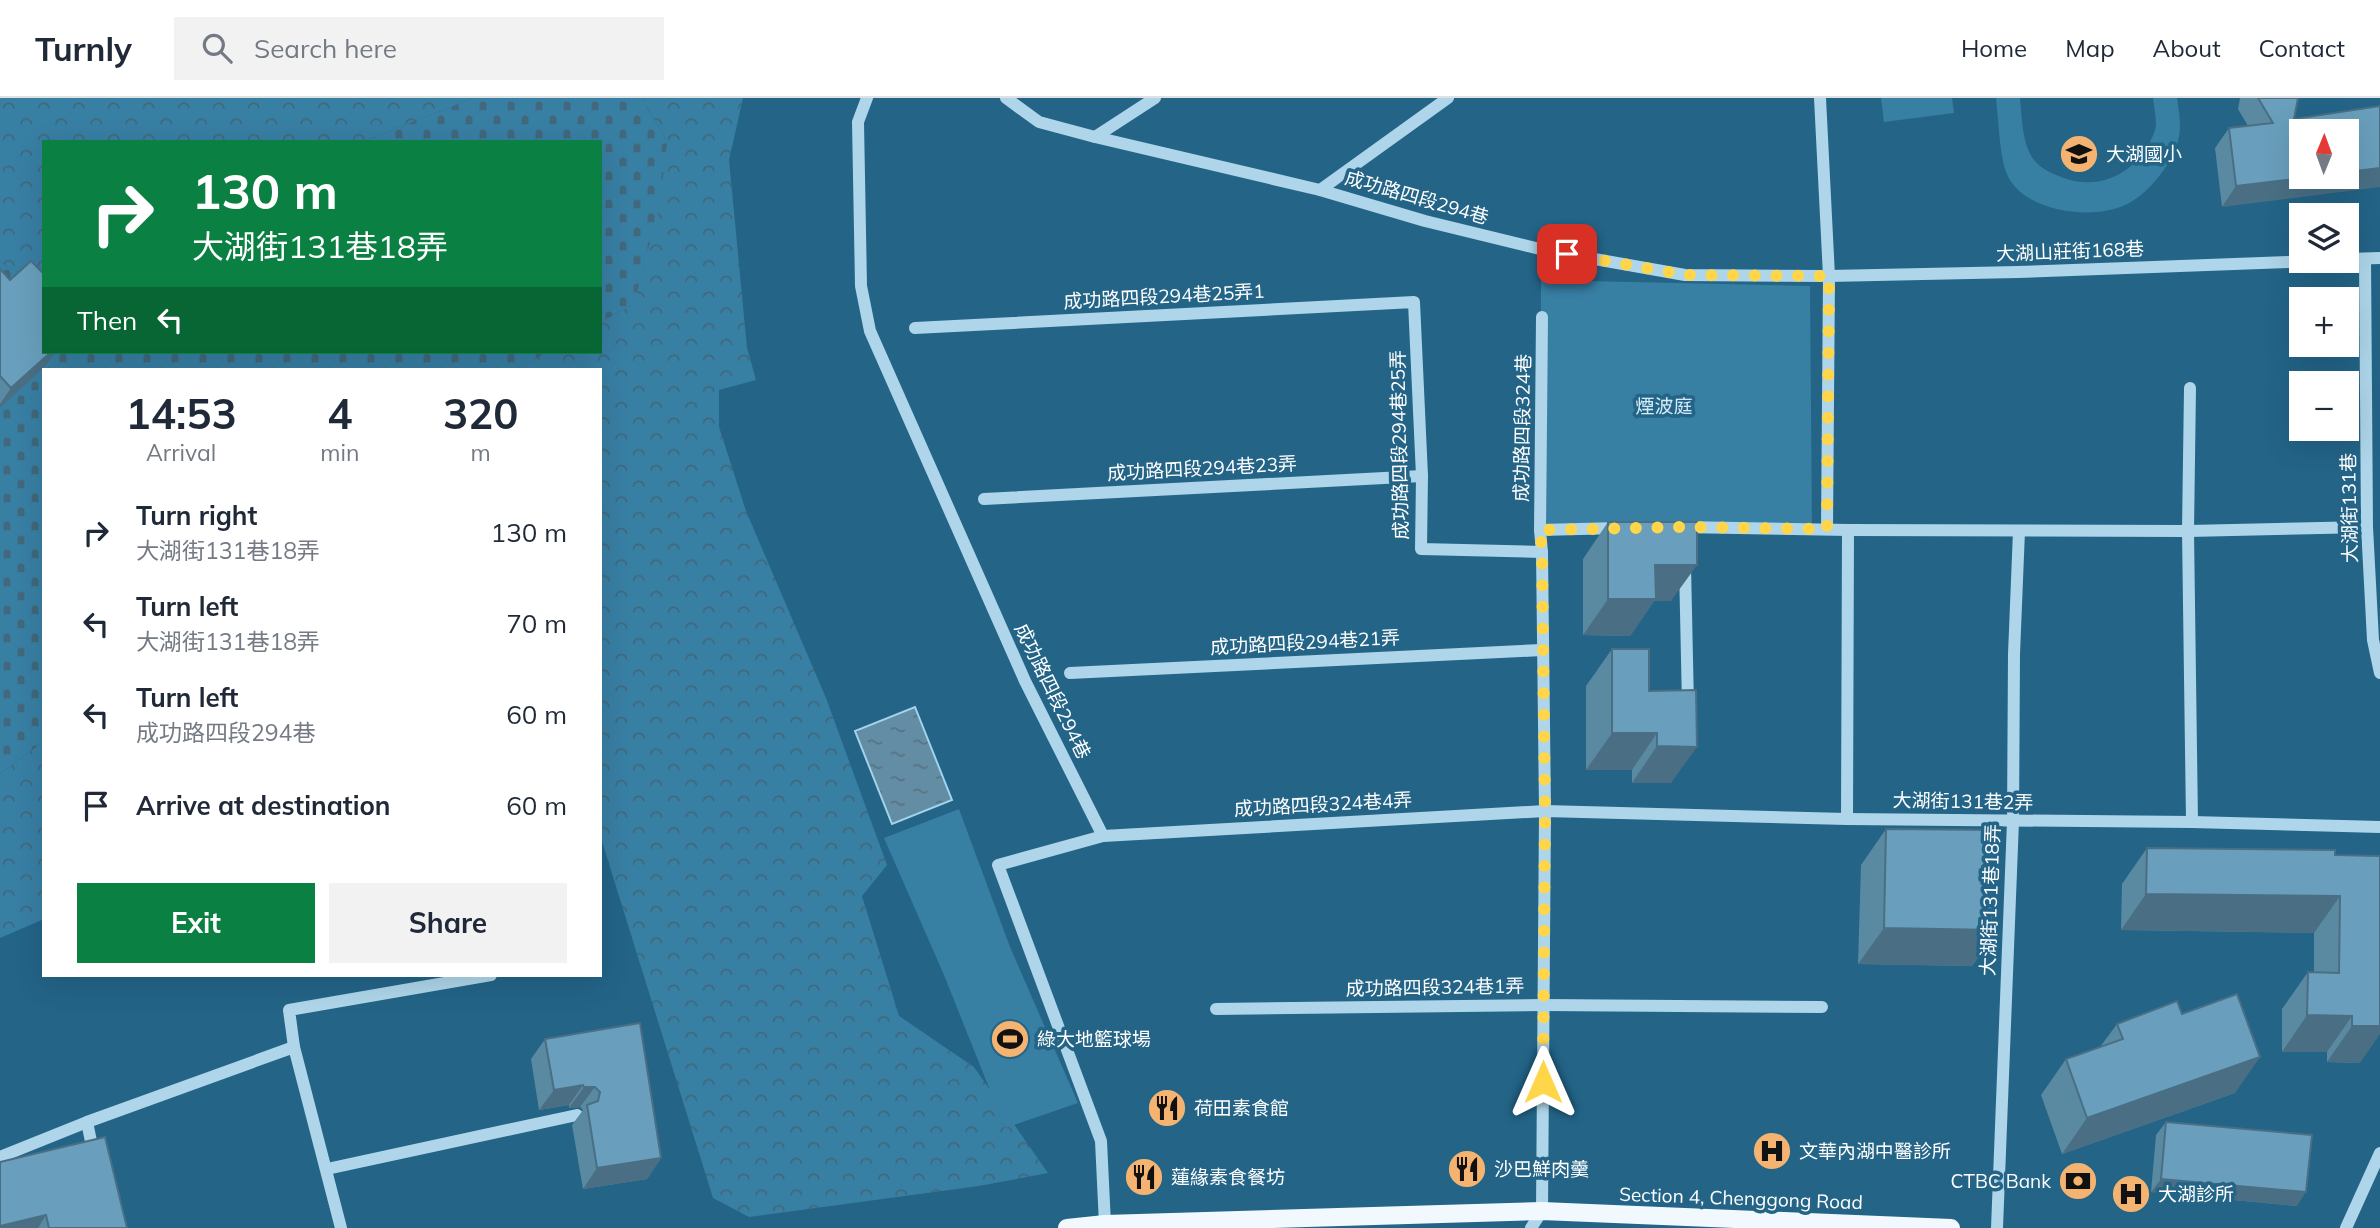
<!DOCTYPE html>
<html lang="en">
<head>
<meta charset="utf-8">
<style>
  body { margin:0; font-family:Mulish,"Noto Sans TC",sans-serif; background:#f2f2f3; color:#1f2937; height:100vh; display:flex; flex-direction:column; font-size:26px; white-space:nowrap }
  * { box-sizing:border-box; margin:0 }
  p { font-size:23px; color:#747a83 }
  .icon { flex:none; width:38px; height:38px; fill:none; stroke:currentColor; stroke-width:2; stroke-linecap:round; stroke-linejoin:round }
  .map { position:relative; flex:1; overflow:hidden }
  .details { position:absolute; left:42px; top:270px; width:560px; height:609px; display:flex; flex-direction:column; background:#fff; border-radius:0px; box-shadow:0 7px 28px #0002 }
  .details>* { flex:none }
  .hud { position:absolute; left:42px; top:42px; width:560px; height:214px; border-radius:0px; box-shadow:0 7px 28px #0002; background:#0b8043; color:#fff; overflow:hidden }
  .needle { width:46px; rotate:1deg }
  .fabs { position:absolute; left:2289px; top:21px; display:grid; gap:14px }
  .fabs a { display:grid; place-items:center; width:70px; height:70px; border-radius:0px; background:#fff; box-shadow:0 7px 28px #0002; font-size:35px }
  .pin { position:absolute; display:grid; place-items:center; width:60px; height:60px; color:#fff; margin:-30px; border-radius:14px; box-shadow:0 4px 10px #0006 }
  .me { position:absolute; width:77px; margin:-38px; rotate:0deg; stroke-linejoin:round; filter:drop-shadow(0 0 5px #0008) }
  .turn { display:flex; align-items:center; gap:24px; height:147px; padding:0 35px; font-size:32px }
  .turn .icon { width:91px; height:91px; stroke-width:2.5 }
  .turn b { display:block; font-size:49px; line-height:60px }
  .then { display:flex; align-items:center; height:66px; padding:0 35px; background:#0003; gap:14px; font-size:26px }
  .eta { display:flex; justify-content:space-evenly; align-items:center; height:119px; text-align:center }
  .eta b { font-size:42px; font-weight:700; line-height:49px }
  .action { display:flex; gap:14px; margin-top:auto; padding:14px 35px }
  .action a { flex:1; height:80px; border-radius:0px; background:#0b8043; color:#fff; font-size:28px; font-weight:700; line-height:80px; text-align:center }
  .action a+a { background:#f2f2f3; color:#1f2937 }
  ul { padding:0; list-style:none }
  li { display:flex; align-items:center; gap:21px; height:91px; padding:0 35px }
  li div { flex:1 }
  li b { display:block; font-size:26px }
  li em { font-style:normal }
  header { display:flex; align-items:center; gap:42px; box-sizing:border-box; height:98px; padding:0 35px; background:#fff; border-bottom:2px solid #e0e1e3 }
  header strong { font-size:33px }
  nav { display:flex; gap:38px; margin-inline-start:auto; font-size:24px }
  .search { width:490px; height:63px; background:#f2f2f3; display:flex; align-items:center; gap:18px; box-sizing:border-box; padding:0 24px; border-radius:0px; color:#747a83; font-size:26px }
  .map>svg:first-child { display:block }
  .forest { fill:url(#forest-crowns) }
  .cemetery { fill:url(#cemetery-stones) }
  .green { fill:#387fa4 }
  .water { fill:url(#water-ripples); stroke:#a2d3ea; stroke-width:2 }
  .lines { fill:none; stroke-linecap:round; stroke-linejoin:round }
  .minor { stroke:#aed5e9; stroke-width:12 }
  .major { stroke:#f2f9fe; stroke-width:18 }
  .wall { fill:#5a89a2 }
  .shaded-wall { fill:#4a6f84 }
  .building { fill:#699fbc; stroke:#4a6f84; stroke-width:2 }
  .route { stroke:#ffd54a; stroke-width:12; stroke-dasharray:0 21.6 }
  .labels { text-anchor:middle; stroke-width:7; stroke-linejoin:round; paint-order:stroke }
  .poi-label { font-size:19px; fill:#fff; stroke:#236487; text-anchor:start }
  .street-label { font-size:19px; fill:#fff; stroke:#236487 }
  .park-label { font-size:19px; fill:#d3ebf7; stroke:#236487 }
</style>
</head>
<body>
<header>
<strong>Turnly</strong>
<div class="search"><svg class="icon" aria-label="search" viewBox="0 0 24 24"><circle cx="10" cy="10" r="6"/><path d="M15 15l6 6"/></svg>Search here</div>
<nav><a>Home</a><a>Map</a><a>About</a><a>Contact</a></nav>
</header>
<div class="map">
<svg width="2380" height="1130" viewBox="0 0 2380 1130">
  <defs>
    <pattern id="forest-crowns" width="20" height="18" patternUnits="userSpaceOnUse" patternTransform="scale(1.75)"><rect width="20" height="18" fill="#387fa4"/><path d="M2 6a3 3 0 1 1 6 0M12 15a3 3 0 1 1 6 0" fill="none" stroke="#41687c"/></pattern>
    <pattern id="cemetery-stones" width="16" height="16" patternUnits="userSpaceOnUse" patternTransform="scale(1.75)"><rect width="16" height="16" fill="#387fa4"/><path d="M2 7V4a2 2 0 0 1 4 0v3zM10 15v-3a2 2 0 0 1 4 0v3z" fill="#41687c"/></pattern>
    <pattern id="water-ripples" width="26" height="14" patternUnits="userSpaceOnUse" patternTransform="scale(1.75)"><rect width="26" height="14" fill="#628da5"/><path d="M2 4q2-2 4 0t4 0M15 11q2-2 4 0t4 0" fill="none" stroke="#597381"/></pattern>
  </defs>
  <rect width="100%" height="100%" fill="#236487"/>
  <!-- forest -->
  <g class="forest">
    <path d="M0,0H474L362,44H44V188L0,164Z"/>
    <path d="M642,0H743L729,62L747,250L756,282L719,292V329L746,413L826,600L887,767L862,798L899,918L974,969L1048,1075L979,1088L749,1119L713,1100L600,737V271H516L547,254H600V224L634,206L667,44Z"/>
    <path d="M44,643V821L0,840V676Z"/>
  </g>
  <!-- cemetery -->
  <g class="cemetery">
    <path d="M474,0H642L667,44L660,106L634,206L600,224V44H362Z"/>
    <path d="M0,164L44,188V254H547L516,271H44V643L0,676Z"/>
  </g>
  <!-- green -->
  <g class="green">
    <path d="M1881,0H1952L1954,15L1884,24Z"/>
    <path d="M1996,0H2020C2022,20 2022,46 2034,62C2041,71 2052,75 2061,79C2094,92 2127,80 2146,51C2150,44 2155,35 2156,27C2156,18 2154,9 2153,0H2177C2179,14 2182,29 2178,43C2171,67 2148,97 2125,107C2091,123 2021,114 2006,74C2000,58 1998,19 1996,0Z"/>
    <path d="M1541,182L1810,188L1812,431L1540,432Z"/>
    <path d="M959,711L1010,849L1078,1005L1005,1030L944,877L884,740Z"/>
  </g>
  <!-- water -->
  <path class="water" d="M915,609L952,702L892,726L855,633Z"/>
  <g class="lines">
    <!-- minor -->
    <g class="minor">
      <path d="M867,0L858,24L861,188L870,233L1025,583L1103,738"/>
      <path d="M1006,0L1039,24L1095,39L1320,92L1425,123L1544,152L1685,177L1829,178L2018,174L2312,163"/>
      <path d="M1820,0L1829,178L1827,431"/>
      <path d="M1095,39L1155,0"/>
      <path d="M1320,92L1448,0"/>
      <path d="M2347,161L2380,160"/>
      <path d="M2365,161L2367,429L2373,542L2380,575"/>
      <path d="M915,230L1414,204L1422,378L1421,451L1542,454"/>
      <path d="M2190,290L2188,433L2192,724"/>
      <path d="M984,401L1422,378"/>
      <path d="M1680,429L1848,432L2188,433L2367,429"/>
      <path d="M1540,432L1620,430"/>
      <path d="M1685,468L1688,607"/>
      <path d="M1070,575L1542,552"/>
      <path d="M1847,721L1848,432"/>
      <path d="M1216,911L1543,907L1822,909"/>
      <path d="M294,949L289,912L491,877"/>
      <path d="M87,1024L94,1058"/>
      <path d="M0,1059L87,1024L294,949L341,1130"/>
      <path d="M327,1071L577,1017"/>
      <path d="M1105,1126L1101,1043L998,767L1103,738L1545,713L1847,721L2192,724L2380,729"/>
      <path d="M1531,1130L1542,1113L1545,713L1542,454L1540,432L1542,219"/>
      <path d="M1997,1130L2013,723L2014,556L2019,433"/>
      <path d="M2346,1130L2380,1055"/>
    </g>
    <!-- major -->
    <path class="major" d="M1067,1130L1105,1126L1542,1113L1951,1130"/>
  </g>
  <!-- wall -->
  <g class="wall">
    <path d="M2240,0H2298L2222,109L2215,50L2229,30L2248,28L2238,11Z"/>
    <path d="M0,171L44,254H56L45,269L0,310Z"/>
    <path d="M1608,424L1671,503H1654L1630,538L1583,537V461Z"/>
    <path d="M1612,551L1649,593L1671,685H1632V672H1586V588Z"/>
    <path d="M1886,731L1998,772L1997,832L1972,868L1858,866L1861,767Z"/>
    <path d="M2147,750L2335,752L2360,965L2327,964V954H2282V911L2308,874H2314V835L2121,832L2122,786Z"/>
    <path d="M2182,916L2235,995L2062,1056L2041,997L2066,961L2100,949L2117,926Z"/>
    <path d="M640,925L661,1060L647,1081L583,1091L572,1027L583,1012L580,1009L569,1010V1007L539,1012L531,961L545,941Z"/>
    <path d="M2166,1024L2297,1108L2151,1094L2156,1037Z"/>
    <path d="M0,1064L127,1130H0Z"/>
  </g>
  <!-- shaded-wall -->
  <g class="shaded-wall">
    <path d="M2380,70V89L2222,109L2236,88L2312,79H2347V74Z"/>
    <path d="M51,254H56L45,269L0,310V306L11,290Z"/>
    <path d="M1655,467H1697L1671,503H1654L1630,538L1583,537L1608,501Z"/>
    <path d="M1612,635H1657L1632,672H1586Z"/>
    <path d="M1657,648L1697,649L1671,685H1632Z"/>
    <path d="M2146,796L2340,798L2314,835L2121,832Z"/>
    <path d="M1884,830L1997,832L1972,868L1858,866Z"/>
    <path d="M2307,917L2352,918L2327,954H2282Z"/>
    <path d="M2352,928H2380V936L2360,965L2327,964Z"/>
    <path d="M2260,959L2235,995L2062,1056L2087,1020Z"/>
    <path d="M583,987L569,1007L539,1012L554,992Z"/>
    <path d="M584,989H595L580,1009L569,1010Z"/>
    <path d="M661,1060L647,1081L583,1091L597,1070Z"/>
    <path d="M2161,1081L2306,1094L2297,1108L2151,1094Z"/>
    <path d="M46,1117L38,1130H0V1128Z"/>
  </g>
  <!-- building -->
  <g class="building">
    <path d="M2258,0H2298L2294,21L2380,8V70L2347,74V33H2301V79H2312L2236,88L2229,30L2273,25Z"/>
    <path d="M31,163L44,176V254H51L11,290L0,278V171L10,182Z"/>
    <path d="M1608,424H1697V467H1655L1656,501H1608Z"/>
    <path d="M1612,551H1649V593L1696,592L1697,649L1657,648V635H1612Z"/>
    <path d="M1886,731L2000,732V769H1998L1997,832L1884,830Z"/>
    <path d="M2147,750L2335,752V757L2380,758V928H2352V918L2307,917L2308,874L2339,875L2340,798L2146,796Z"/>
    <path d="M2237,896L2260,959L2087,1020L2066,961L2123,941L2117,926L2177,903L2182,916Z"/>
    <path d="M640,925L661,1060L597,1070L587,1007L598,1003L600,994L595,989H584L583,987L554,992L545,941Z"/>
    <path d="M2166,1024L2312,1037L2306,1094L2161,1081Z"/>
    <path d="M105,1039L127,1130H49L46,1117L0,1128V1064Z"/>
  </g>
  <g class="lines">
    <!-- route -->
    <path class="route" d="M1543,984L1545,713L1542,454L1540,432L1684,429L1827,431L1829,178L1685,177L1567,156"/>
  </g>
  <!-- icons -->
  <defs>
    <g id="school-disc" transform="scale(2.0125)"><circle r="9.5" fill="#f4b371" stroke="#236487"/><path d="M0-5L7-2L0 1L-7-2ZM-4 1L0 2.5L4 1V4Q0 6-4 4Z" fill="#111"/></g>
    <g id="stadium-disc" transform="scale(2.0125)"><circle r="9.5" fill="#f4b371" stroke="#236487"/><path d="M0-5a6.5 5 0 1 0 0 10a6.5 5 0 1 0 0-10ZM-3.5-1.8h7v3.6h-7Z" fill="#111"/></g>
    <g id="restaurant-disc" transform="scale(2.0125)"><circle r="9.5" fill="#f4b371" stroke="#236487"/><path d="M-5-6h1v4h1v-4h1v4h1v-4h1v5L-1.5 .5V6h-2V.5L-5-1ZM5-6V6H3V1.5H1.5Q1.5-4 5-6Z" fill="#111"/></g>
    <g id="hospital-disc" transform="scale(2.0125)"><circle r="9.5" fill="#f4b371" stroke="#236487"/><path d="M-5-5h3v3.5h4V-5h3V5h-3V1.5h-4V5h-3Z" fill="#111"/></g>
    <g id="bank-disc" transform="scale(2.0125)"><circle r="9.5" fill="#f4b371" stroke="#236487"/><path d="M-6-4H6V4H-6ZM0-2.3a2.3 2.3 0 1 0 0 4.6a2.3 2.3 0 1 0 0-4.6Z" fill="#111"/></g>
  </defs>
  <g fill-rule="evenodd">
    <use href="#school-disc" x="2079" y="56"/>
    <use href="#stadium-disc" x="1010" y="941"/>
    <use href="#restaurant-disc" x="1167" y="1010"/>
    <use href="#hospital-disc" x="1772" y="1053"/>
    <use href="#restaurant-disc" x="1467" y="1071"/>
    <use href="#restaurant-disc" x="1144" y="1079"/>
    <use href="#bank-disc" x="2078" y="1083"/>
    <use href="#hospital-disc" x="2131" y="1096"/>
  </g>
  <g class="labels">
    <!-- poi labels -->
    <g class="poi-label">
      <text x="2106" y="63">大湖國小</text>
      <text x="1037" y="948">綠大地籃球場</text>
      <text x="1194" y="1017">荷田素食館</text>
      <text x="1799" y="1060">文華內湖中醫診所</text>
      <text x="1494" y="1078">沙巴鮮肉羹</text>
      <text x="1171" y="1086">蓮緣素食餐坊</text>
      <text x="2051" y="1090" text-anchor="end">CTBC Bank</text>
      <text x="2158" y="1103">大湖診所</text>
    </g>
    <!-- street labels -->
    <g class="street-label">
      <text transform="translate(1417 99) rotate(16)" y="7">成功路四段294巷</text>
      <text transform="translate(2070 153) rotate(-2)" y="7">大湖山莊街168巷</text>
      <text transform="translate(1164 198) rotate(-3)" y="7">成功路四段294巷25弄1</text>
      <text transform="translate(1522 330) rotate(-89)" y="7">成功路四段324巷</text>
      <text transform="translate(1399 347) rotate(-91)" y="7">成功路四段294巷25弄</text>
      <text transform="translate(1202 370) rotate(-3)" y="7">成功路四段294巷23弄</text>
      <text transform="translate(2349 410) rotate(-91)" y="7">大湖街131巷</text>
      <text transform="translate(1305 544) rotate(-3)" y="7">成功路四段294巷21弄</text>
      <text transform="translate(1053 593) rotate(64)" y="7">成功路四段294巷</text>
      <text transform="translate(1963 703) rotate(1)" y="7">大湖街131巷2弄</text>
      <text transform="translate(1323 706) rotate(-3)" y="7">成功路四段324巷4弄</text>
      <text transform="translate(1990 802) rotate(-88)" y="7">大湖街131巷18弄</text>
      <text transform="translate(1435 889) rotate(-1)" y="7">成功路四段324巷1弄</text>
      <text transform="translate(1741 1100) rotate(2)" y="7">Section 4, Chenggong Road</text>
    </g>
    <!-- park labels -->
    <g class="park-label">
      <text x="1664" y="315">煙波庭</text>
    </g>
  </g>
</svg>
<div class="fabs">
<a><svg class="needle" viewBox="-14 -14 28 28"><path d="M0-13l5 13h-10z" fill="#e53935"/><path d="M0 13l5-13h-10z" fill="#747a83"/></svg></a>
<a><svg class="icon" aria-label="layers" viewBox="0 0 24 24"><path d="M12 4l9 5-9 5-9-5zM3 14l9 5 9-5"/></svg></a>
<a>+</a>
<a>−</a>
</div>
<div class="pin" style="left:1567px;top:156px;background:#d93025"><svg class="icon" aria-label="arrive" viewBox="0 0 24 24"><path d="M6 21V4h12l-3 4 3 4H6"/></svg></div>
<svg class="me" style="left:1543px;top:984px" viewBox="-20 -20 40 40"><path d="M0-17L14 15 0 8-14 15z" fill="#ffd54a" stroke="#fff" stroke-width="4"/></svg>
<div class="hud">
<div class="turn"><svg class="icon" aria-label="right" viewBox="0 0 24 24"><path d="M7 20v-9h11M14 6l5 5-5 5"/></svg><div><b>130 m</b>大湖街131巷18弄</div></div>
<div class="then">Then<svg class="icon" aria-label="left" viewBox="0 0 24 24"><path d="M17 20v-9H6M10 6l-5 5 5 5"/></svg></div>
</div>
<section class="details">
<div class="eta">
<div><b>14:53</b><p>Arrival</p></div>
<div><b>4</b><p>min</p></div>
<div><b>320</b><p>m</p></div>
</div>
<ul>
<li><svg class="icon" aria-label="right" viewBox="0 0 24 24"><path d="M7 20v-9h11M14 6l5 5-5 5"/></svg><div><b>Turn right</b><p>大湖街131巷18弄</p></div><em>130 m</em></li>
<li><svg class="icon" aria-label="left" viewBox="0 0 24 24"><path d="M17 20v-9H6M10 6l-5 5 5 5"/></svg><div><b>Turn left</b><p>大湖街131巷18弄</p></div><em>70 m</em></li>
<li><svg class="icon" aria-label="left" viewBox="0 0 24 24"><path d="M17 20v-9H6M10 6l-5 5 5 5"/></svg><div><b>Turn left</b><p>成功路四段294巷</p></div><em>60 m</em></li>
<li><svg class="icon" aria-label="arrive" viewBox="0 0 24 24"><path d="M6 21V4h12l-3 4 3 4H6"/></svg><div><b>Arrive at destination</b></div><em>60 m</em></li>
</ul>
<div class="action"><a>Exit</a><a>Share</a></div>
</section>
</div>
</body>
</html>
